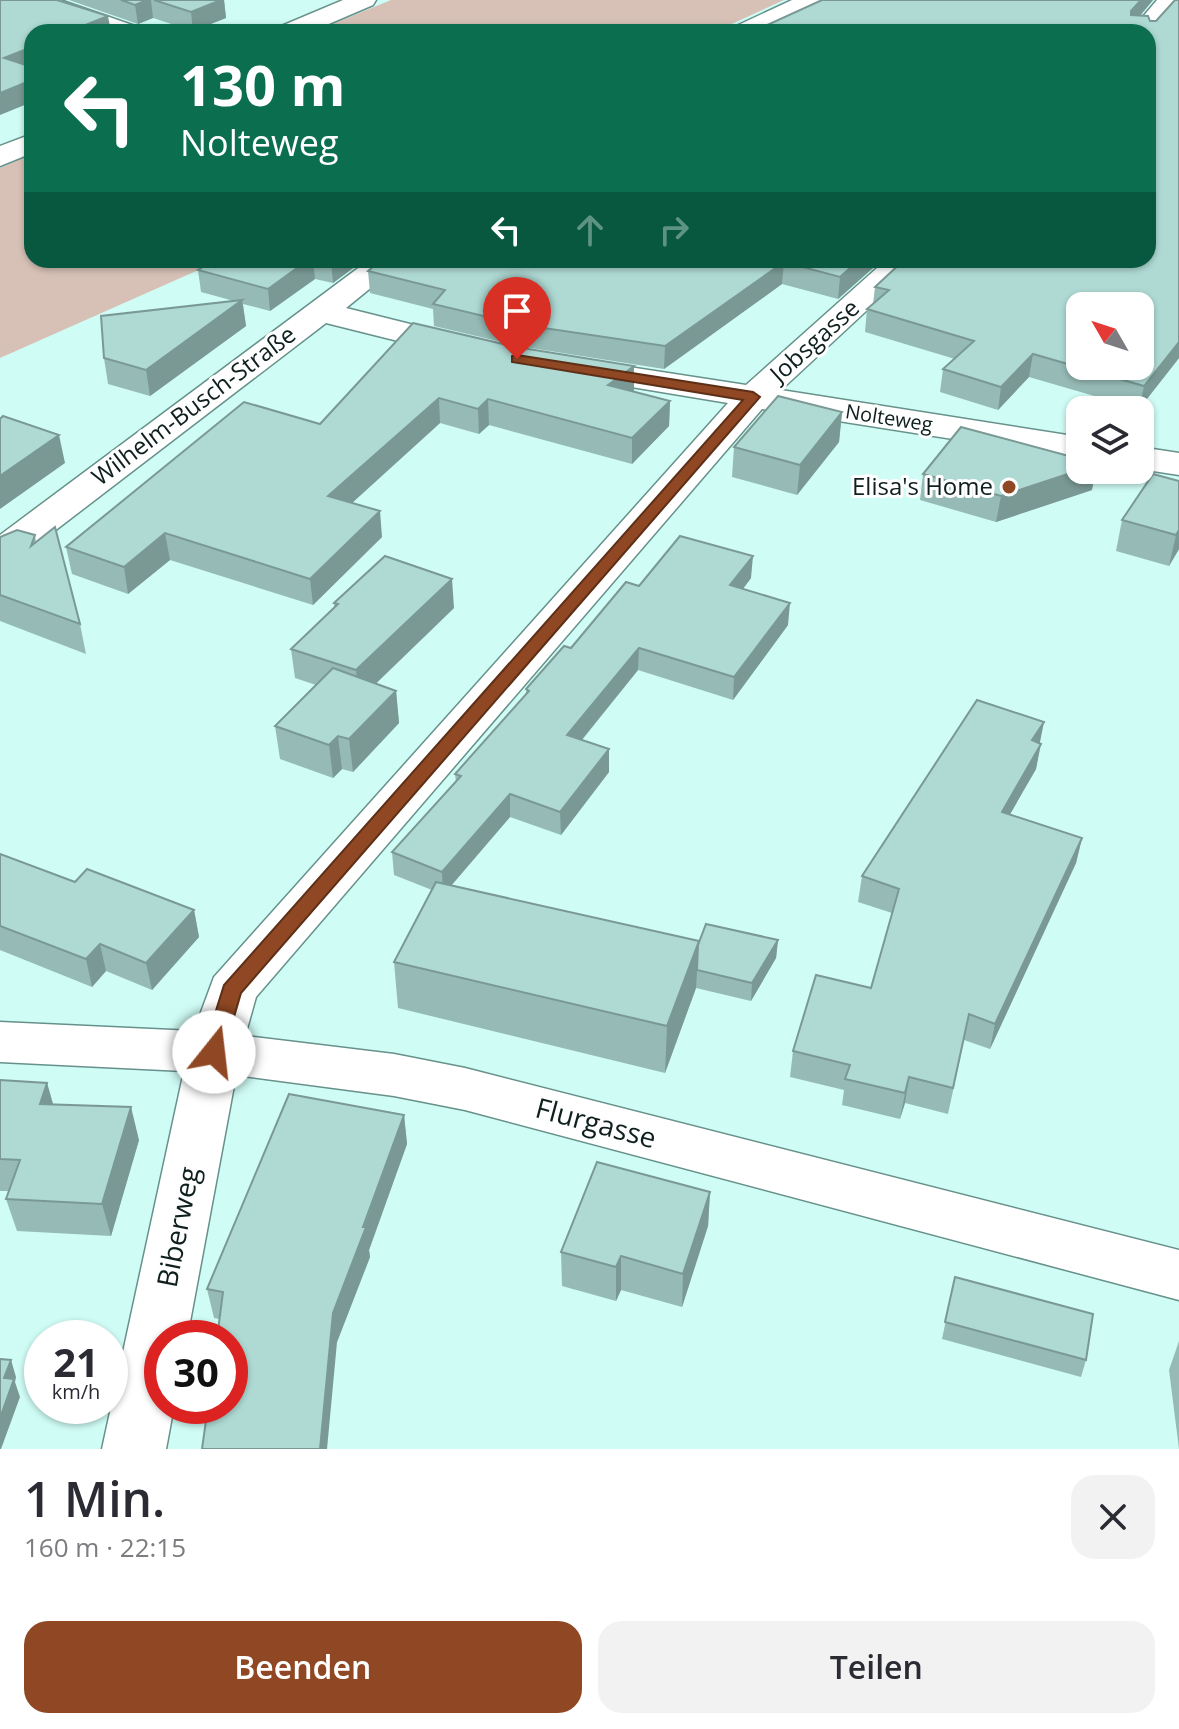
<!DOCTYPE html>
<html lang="de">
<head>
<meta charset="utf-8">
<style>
  body { margin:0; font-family:"Open Sans",sans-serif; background:#f2f2f3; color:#2b2b33; height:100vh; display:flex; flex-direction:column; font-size:30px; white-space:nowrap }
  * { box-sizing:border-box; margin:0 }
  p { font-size:26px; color:#7c7c81 }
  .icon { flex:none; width:44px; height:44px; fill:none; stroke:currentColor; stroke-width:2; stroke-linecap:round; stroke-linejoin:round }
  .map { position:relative; height:1449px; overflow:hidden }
  .panel { display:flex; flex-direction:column; background:#fff; flex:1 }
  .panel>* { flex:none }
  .banner { position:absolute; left:24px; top:24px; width:1132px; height:244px; border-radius:24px; box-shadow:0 2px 6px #0004; background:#0b6e4f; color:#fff; overflow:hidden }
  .needle { width:52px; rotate:309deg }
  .tools { position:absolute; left:1066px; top:292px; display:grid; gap:16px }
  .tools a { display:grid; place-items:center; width:88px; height:88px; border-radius:16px; background:#fff; box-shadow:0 2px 6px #0004; font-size:40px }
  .speed { position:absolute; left:24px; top:1320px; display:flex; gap:16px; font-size:40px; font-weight:700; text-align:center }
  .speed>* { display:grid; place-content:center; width:104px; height:104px; border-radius:50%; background:#fff; box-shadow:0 2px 6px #0004; line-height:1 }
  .speed small { font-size:20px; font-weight:400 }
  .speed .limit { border:12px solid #d22; background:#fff; color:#111 }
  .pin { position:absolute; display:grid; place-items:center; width:68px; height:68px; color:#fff; margin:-82px -34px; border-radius:50% 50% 50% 0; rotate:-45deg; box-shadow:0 0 8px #0007 }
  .pin .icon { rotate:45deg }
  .me { position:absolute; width:88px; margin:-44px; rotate:16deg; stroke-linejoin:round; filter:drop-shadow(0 0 6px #0008) }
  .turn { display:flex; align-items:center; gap:28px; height:168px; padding:0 24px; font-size:36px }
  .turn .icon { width:104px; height:104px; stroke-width:2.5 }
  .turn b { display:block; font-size:56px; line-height:68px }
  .lanes { display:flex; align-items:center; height:76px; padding:0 24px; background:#0003; justify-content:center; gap:40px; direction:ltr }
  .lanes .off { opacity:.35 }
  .round { display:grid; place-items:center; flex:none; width:84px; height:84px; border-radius:24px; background:#f2f2f3 }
  .head { display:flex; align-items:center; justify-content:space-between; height:136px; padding:0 24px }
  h1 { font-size:48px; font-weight:600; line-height:60px }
  .action { display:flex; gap:16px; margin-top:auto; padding:16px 24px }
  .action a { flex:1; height:92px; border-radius:24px; background:#8f4823; color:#fff; font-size:32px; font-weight:600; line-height:92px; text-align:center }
  .action a+a { background:#f2f2f3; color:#2b2b33 }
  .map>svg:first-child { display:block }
  .green { fill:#d7c1b7 }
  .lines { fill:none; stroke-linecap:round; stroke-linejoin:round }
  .minor-casing { stroke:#67918b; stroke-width:3 }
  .minor { fill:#fff; fill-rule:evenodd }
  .wall { fill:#96bbb6; fill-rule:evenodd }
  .shaded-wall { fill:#7a9994 }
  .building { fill:#afdad4; stroke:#7a9994; stroke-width:2; fill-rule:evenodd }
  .route { fill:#8f4823; stroke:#5d2f17; stroke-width:2 }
  .poi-dot { fill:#8f4823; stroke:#fefefe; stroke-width:3 }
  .labels { text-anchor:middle; stroke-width:6; stroke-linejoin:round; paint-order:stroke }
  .far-street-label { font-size:20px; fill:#0e1f1d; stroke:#fefefe }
  .street-label { font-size:24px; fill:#0e1f1d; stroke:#fefefe }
  .poi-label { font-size:24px; fill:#0e1f1d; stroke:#fefefe; text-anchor:end }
  .near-street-label { font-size:28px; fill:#0e1f1d; stroke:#fefefe }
</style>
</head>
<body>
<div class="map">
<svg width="1179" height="1449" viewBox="0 0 1179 1449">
  <rect width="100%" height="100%" fill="#cffcf5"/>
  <!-- green -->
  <g class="green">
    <path d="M391,0H784L714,32H313Z"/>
    <path d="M32,154V260H221L0,358V168Z"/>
  </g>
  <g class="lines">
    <!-- minor casing -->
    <g class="minor-casing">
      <g id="minor">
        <path d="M24,0H60L138,27L142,32H104L27,5Z"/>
        <path d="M343,0H376L373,5L310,32H275L279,27Z"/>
        <path d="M792,0H824L821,5L764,32H730L734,27Z"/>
        <path d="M1157,0H1179V5L1152,37L1148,38V32H1130Z"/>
        <path d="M32,134V153L0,166V146Z"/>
        <path d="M369,260H405L346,308L474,340L479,347L474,354L462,357L326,323L14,562L0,566V535Z"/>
        <path d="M886,260H921L781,390L1080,437V459L762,409L256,997L245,1036L394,1054L465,1068L1179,1250V1300L465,1110L394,1096L236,1075L187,1338H162V1406H174L166,1449H102L184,1071L0,1062V1022L194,1031L214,977L728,403L565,376L560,369L565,362L577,359L746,385Z"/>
        <path d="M1140,447L1179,453V475L1140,469Z"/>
      </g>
    </g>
    <!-- minor -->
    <use href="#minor" class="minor"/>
  </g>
  <!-- wall -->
  <g class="wall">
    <path d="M69,0H224L226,18L193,31L153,18L138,24Z"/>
    <path d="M822,0H1153L1140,16H1148L1150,21H1156L1175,0H1179V358L1139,409L1029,377L998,410L940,392L943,369L955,359L865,332L867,309L873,304L875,287L904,260H1148V32H752ZM1080,306H1140V366H1080Z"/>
    <path d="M214,260H364L333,283L315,279L270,311L243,304L246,326L150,396L108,384L104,358L234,301L201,292L198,270Z"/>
    <path d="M381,260H882L838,299L782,284L664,369L518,346L434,326L433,309L370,293L368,271Z"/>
    <path d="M413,323L633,391L670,401L669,426L632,464L489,425L479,434L440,423L352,503L382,537L313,605L170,560L128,594L72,574L66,547L320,424Z"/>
    <path d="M842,412L839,442L797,495L732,477L734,447Z"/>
    <path d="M923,474L1092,490L996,522L920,500Z"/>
    <path d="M1179,481V549L1169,566L1116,551L1122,520Z"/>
    <path d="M35,535L36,542L80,624L86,654L0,621V537Z"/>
    <path d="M751,578L743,589L788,625L733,700L638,670L582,740L609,749V772L561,835L510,817L451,886L699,941L778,940L776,958L751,1001L696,988L665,1073L398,1008L394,962L432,890L394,875L392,852L456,782L455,774L526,694V689L639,586Z"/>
    <path d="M334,603L454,608L376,683L396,691L399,723L353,772L342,769L333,778L280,759L275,726L316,685L295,678L291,649L334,608Z"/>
    <path d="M1040,743L1036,769L1010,814L1082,838L1076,863L990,1049L964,1040L948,1114L905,1103L900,1119L842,1105L844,1090L790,1077L793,1051L871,988L892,913L858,902L862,876Z"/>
    <path d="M0,854L75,882L194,910L199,937L152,990L106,971L92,987L0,950Z"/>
    <path d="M0,1080L47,1083L53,1104L139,1140L111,1236L17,1231L6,1199L9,1191H0Z"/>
    <path d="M404,1115L407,1144L369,1250L370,1257L337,1342L214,1318L207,1289Z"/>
    <path d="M710,1192L708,1226L682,1307L621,1290L616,1301L562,1286L561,1252Z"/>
    <path d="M955,1277L1086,1360L1081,1377L942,1339Z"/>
    <path d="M1179,1341V1449L1169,1370Z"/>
  </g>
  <!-- shaded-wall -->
  <g class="shaded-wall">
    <path d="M147,0H151L153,18L138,24L135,5Z"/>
    <path d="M221,0H224L226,18L193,31L191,12Z"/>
    <path d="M1141,0H1153L1128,30L1131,11Z"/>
    <path d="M108,16L111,32H68Z"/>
    <path d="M32,47V68L4,58Z"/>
    <path d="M32,80V102L0,115V93Z"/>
    <path d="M308,260H313L315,279L270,311L268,289Z"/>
    <path d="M333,260H364L333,283L331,261Z"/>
    <path d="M859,260H882L838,299L840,277Z"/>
    <path d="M784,262L782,284L664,369L665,346Z"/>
    <path d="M242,300L246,326L150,396L146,370Z"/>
    <path d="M1179,342V358L1139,409L1144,386Z"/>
    <path d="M1033,354L1029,377L998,410L1001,387Z"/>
    <path d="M634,366V391L607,410L608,385Z"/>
    <path d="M439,398L440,423L331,522L328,496Z"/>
    <path d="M488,399L489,425L479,434L478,409Z"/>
    <path d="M670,401L669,426L632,464V438Z"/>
    <path d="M842,412L839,442L797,495L800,465Z"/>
    <path d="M59,435L65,463L0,509V476Z"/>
    <path d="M1080,470H1096L1092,490L996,522L1001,496Z"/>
    <path d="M380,511L382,537L313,605L310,579Z"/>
    <path d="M1179,530V549L1169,566L1176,535Z"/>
    <path d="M165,533L170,560L128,594L124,567Z"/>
    <path d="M753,556L751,578L729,607L730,585Z"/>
    <path d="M452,579L454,608L359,700L356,670Z"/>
    <path d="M790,603L788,625L733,700L734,677Z"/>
    <path d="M639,648L638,670L567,758V735Z"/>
    <path d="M396,691L399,723L353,772L349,739Z"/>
    <path d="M1044,722L1039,747L1032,740Z"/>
    <path d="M338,736L342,769L333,778L329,745Z"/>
    <path d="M1041,744L1036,769L997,837L1002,812Z"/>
    <path d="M609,749V772L561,835L560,812Z"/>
    <path d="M510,794V817L443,895L442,872Z"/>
    <path d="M1082,838L1076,863L990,1049L995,1024Z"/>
    <path d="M194,910L199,937L152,990L146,963Z"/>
    <path d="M778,940L776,958L751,1001L752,983Z"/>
    <path d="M699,941L696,988L665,1073L667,1026Z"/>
    <path d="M100,944L106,971L92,987L86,959Z"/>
    <path d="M909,1077L905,1103L900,1119L905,1093Z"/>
    <path d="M47,1083L56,1115L40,1104Z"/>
    <path d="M131,1107L139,1140L111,1236L102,1204Z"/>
    <path d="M404,1115L407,1144L369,1250L370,1257L337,1342L327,1449H320L333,1313Z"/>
    <path d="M710,1192L708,1226L682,1307L683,1274Z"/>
    <path d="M621,1256V1290L616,1301V1267Z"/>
    <path d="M11,1360L16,1377L15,1382L20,1397L1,1449H0V1418L4,1378Z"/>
  </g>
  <!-- building -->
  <g class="building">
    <path d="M0,0H57L108,16L68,32H32V47L4,58L32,67V80L0,93Z"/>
    <path d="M121,0H147L135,5Z"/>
    <path d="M154,0H221L191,12Z"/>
    <path d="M822,0H1141L1131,11V15L1148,16L1150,21H1156L1175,0H1179V342L1144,386L1033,354L1001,387L943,369L974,341L867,309L889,290L875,287L904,260H1148V32H752ZM1080,306H1140V366H1080Z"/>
    <path d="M214,260H308L268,289L198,270Z"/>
    <path d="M381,260H859L840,277L784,262L665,346L517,324L433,304L445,290L368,271Z"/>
    <path d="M242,300L146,370L104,358L101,316Z"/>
    <path d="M413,323L516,347L634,366L608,385L670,401L632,438L488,399L478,409L439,398L328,496L380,511L310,579L165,533L124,567L66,547L244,402L320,424Z"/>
    <path d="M778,396L842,412L800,465L734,447Z"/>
    <path d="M3,416L59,435L0,476V419Z"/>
    <path d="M961,427L1080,459V470L1001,496L923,474Z"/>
    <path d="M1153,474L1179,481V530L1176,535L1122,520Z"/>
    <path d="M55,527L80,624L0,595V537L17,530L35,535L31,546Z"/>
    <path d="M680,536L753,556L730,585L790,603L734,677L639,648L567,735L609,749L560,812L510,794L442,872L392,852L461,776L455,774L529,691L526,689L564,646L571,648L626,582L639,586Z"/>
    <path d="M385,556L452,579L356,670L291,649L338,604L334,603Z"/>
    <path d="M333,668L396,691L349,739L338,736L329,745L275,726Z"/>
    <path d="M977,700L1044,722L1032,740L1041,744L1002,812L1082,838L995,1024L969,1014L953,1088L909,1077L905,1093L845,1079L850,1065L793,1051L816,975L871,988L899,889L862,876Z"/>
    <path d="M0,854L75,882L87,869L194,910L146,963L100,944L86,959L0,926Z"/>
    <path d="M436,882L699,941L667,1026L394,962Z"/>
    <path d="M706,924L778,940L752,983L697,970L698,945Z"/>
    <path d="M0,1080L47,1083L40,1104L131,1107L102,1204L6,1199L20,1160L0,1159Z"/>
    <path d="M289,1094L404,1115L363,1227H366L333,1313L320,1449H202L208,1406H230V1338H217L223,1292L207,1289Z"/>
    <path d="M597,1162L710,1192L683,1274L621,1256L616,1267L561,1252Z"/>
    <path d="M955,1277L1093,1314L1086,1360L945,1322Z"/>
    <path d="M0,1359L11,1360L4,1378L14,1379L0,1418Z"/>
  </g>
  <!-- route -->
  <path class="route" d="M517,355L753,392L760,397L241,993L222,1058L214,1060L206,1058L203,1052L224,985L743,400L512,362V356Z"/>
  <!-- markers -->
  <circle class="poi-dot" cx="1009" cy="487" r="8"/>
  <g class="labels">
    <!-- far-street labels -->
    <g class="far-street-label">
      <text transform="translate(889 418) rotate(9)" y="7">Nolteweg</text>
    </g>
    <!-- street labels -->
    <g class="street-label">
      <text transform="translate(815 341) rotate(-42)" y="8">Jobsgasse</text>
      <text transform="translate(194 406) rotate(-37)" y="8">Wilhelm-Busch-Straße</text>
    </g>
    <!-- poi labels -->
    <g class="poi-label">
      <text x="993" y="495">Elisa's Home</text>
    </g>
    <!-- near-street labels -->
    <g class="near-street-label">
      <text transform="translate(596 1123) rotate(15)" y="10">Flurgasse</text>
      <text transform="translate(178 1227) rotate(-79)" y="10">Biberweg</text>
    </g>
  </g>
</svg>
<div class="tools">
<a><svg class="needle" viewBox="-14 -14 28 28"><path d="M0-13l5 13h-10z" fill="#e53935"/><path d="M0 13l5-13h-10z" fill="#7c7c81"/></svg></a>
<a><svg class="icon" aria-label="layers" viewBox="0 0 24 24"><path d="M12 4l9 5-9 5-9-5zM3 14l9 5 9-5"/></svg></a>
</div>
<div class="speed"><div>21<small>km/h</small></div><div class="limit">30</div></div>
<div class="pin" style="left:517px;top:359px;background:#d93025"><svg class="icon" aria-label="arrive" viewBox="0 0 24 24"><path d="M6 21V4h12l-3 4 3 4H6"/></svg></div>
<svg class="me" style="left:214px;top:1052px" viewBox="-20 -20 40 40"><circle r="19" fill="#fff"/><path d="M0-13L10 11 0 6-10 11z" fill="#8f4823"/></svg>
<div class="banner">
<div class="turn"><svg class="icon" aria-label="left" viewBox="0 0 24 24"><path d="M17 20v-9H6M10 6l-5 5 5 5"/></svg><div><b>130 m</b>Nolteweg</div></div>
<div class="lanes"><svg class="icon" aria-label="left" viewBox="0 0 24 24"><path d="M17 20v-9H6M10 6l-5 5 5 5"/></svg><svg class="icon off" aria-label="ahead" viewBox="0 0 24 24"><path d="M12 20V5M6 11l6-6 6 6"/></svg><svg class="icon off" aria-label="right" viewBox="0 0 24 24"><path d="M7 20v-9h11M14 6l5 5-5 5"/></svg></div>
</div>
</div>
<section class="panel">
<div class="head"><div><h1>1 Min.</h1><p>160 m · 22:15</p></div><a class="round"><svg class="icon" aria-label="close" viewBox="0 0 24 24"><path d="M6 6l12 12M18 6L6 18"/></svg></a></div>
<div class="action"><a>Beenden</a><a>Teilen</a></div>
</section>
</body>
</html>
